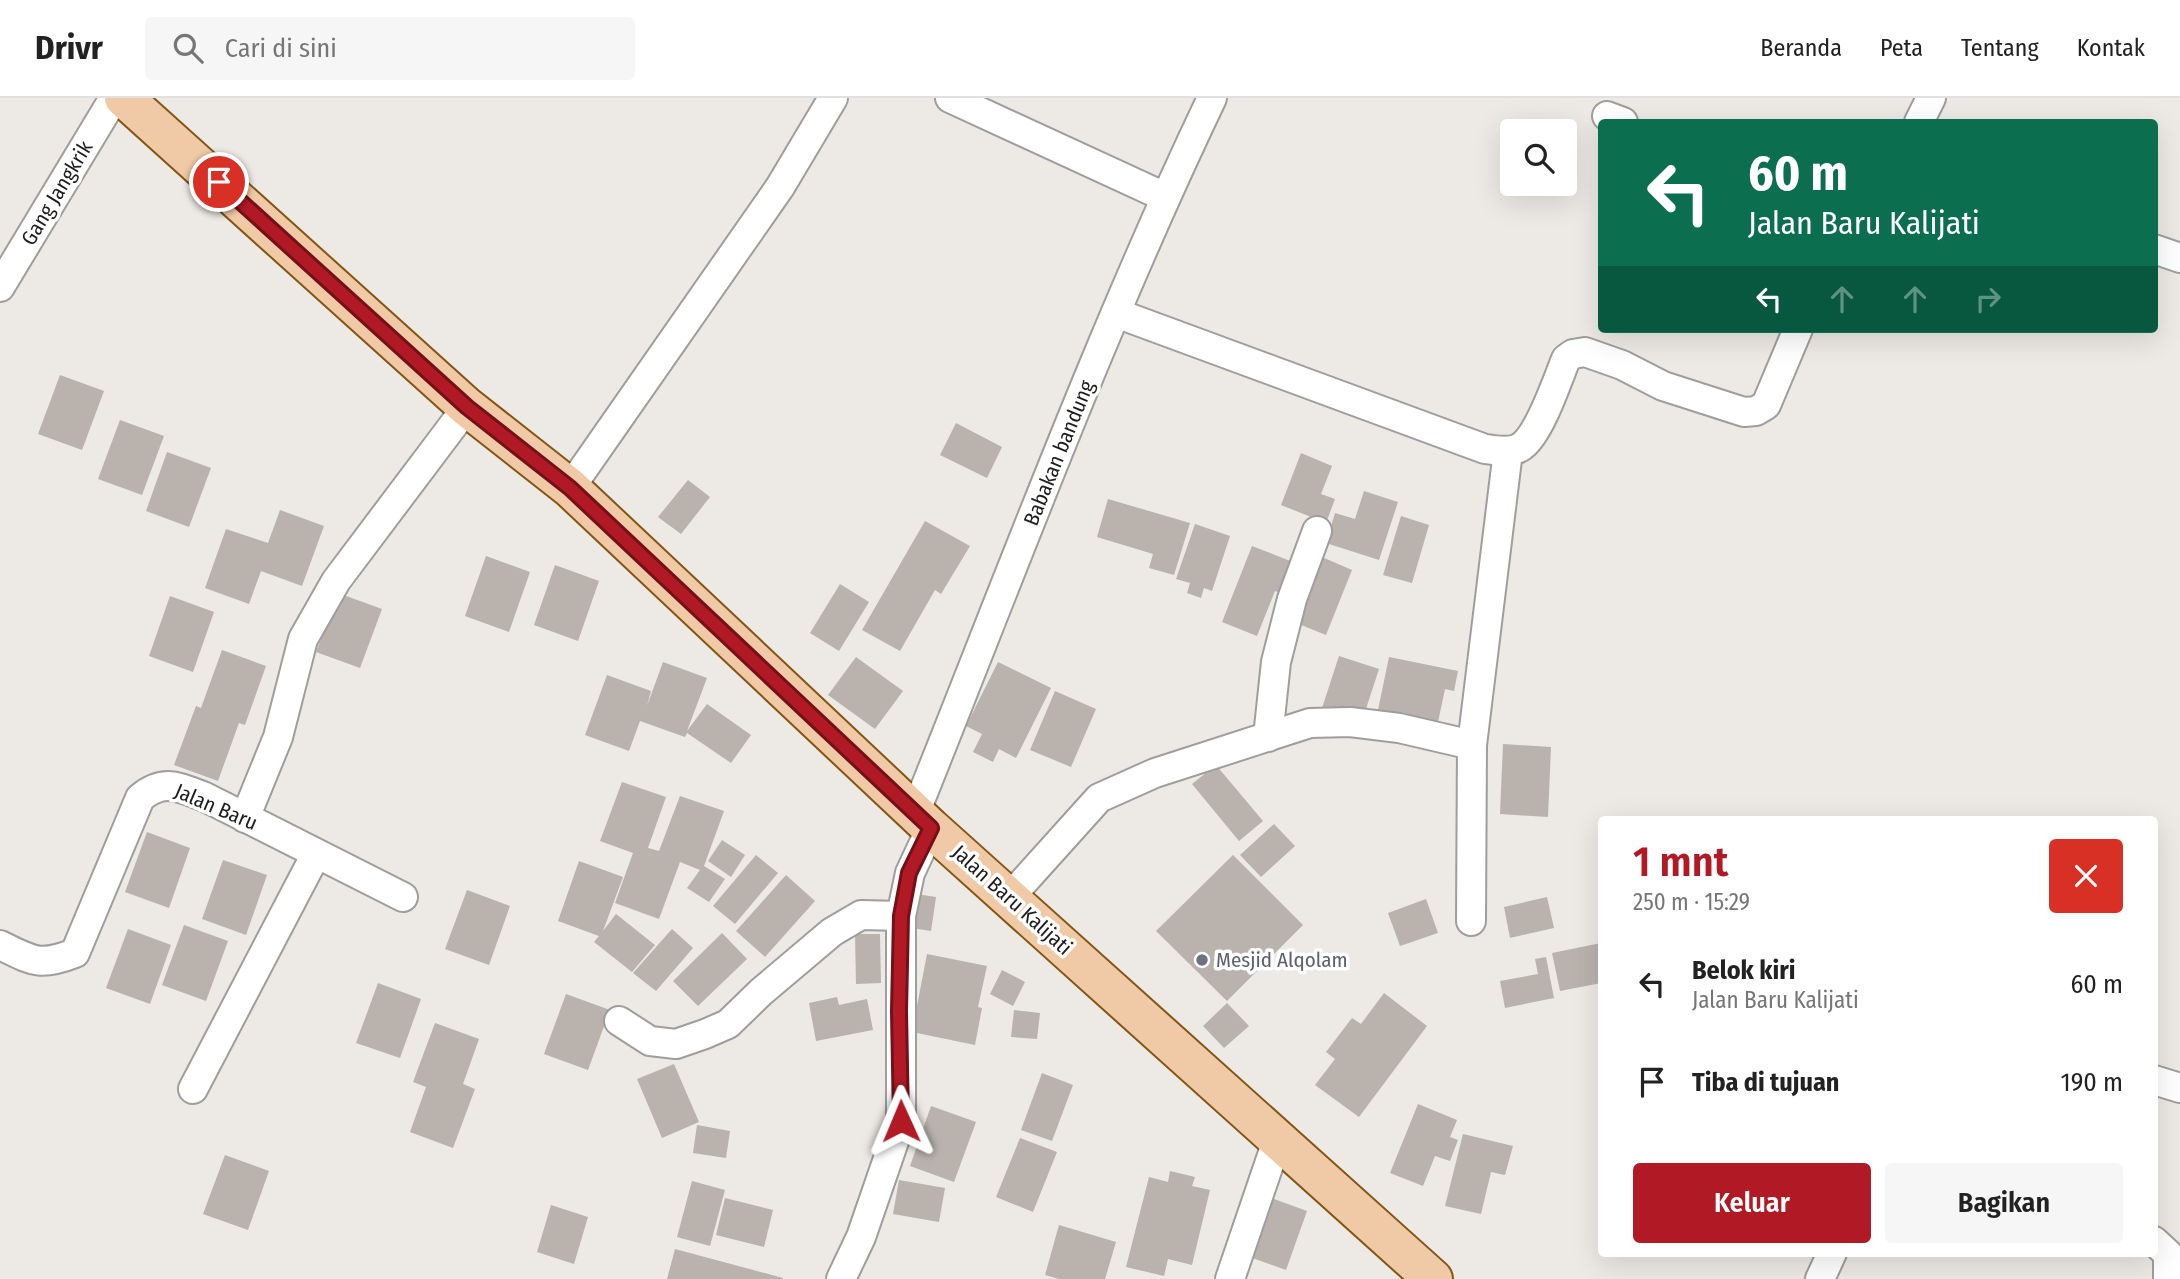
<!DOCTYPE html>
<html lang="id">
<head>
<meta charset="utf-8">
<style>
  body { margin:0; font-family:"Fira Sans Condensed",sans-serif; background:#f6f6f6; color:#222; height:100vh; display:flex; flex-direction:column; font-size:26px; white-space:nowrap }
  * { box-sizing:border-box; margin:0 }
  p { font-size:23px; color:#767676 }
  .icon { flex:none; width:38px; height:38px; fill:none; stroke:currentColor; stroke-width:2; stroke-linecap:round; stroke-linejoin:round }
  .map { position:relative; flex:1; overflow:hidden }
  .side { position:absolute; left:1598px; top:718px; width:560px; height:441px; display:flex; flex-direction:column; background:#fff; border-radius:7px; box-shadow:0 7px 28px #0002 }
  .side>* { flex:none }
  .hud { position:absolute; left:1598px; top:21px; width:560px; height:214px; border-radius:7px; box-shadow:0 7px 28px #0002; background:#0b6e4f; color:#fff; overflow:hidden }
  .controls { position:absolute; left:1500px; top:21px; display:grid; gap:14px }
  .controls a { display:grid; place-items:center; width:77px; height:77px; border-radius:7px; background:#fff; box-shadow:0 7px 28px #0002; font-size:35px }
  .pin { position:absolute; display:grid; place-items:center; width:60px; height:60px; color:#fff; margin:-30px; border:4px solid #fff; border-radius:50%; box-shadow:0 2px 7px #0007 }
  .me { position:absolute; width:77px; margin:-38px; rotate:359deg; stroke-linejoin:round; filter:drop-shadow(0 0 5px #0008) }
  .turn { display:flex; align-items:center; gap:24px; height:147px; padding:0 35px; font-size:32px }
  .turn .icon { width:91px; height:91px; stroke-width:2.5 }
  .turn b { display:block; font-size:49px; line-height:60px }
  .lanes { display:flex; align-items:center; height:66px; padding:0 35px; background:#0003; justify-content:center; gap:35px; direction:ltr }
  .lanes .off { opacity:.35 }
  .round { display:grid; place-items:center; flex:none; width:74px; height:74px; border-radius:7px; background:#f6f6f6 }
  .summary { display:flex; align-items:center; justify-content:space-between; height:119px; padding:0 35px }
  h1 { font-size:42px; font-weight:600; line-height:52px; color:#b11925 }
  .cta { display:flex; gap:14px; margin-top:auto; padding:14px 35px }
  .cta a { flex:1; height:80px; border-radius:7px; background:#b11925; color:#fff; font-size:28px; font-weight:600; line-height:80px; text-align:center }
  .cta a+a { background:#f6f6f6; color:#222 }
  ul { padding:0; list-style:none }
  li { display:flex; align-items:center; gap:21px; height:98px; padding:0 35px }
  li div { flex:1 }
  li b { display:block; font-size:26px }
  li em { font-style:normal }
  header { display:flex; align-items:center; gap:42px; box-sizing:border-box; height:98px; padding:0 35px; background:#fff; border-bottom:2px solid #e0e0e0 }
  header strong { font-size:33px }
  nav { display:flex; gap:38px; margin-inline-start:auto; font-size:24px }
  .search { width:490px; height:63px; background:#f6f6f6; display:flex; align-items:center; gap:18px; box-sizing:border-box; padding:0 24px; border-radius:7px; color:#767676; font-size:26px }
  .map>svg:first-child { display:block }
  .building { fill:#b9b2ad }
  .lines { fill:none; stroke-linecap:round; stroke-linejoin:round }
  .street-casing { stroke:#9e9e9e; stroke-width:32 }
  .primary-casing { stroke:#835512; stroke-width:42 }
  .street { stroke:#fff; stroke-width:28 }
  .primary { stroke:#f0caa6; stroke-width:38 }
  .route-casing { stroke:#731018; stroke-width:18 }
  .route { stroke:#b11925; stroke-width:12 }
  .worship-dot { fill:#6b7280; stroke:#fff; stroke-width:2.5 }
  .labels { text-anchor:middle; stroke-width:7; stroke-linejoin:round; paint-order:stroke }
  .street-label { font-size:21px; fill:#1d1d1d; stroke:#fff }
  .worship-label { font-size:21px; fill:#5b616d; stroke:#fff; text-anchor:start }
</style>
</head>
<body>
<header>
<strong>Drivr</strong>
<div class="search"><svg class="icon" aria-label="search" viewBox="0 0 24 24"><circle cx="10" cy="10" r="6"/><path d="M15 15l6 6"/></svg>Cari di sini</div>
<nav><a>Beranda</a><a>Peta</a><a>Tentang</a><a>Kontak</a></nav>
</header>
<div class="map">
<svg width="2180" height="1181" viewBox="0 0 2180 1181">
  <rect width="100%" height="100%" fill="#ede9e4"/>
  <!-- building -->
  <g class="building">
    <path d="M60,277L104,293L82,352L38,336Z"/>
    <path d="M120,322L164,338L142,397L98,381Z"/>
    <path d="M956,325L1002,349L987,380L940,357Z"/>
    <path d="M167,354L211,370L189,429L146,413Z"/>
    <path d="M1301,355L1332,368L1321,396L1335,401L1326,425L1281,407Z"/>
    <path d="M688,382L710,399L681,436L658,419Z"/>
    <path d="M1364,393L1398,404L1379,462L1326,445L1335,415L1355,421Z"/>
    <path d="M1108,401L1190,425L1174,477L1149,470L1153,456L1097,439Z"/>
    <path d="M280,412L324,428L302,488L261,473L249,506L205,490L226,431L268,445Z"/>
    <path d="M1401,418L1429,427L1412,485L1383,477Z"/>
    <path d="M925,423L970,448L941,496L935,492L900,553L862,532Z"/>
    <path d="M1195,426L1230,438L1212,493L1204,490L1201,500L1187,495L1190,485L1176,481Z"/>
    <path d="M1252,448L1303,468L1290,499L1275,493L1257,538L1222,524Z"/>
    <path d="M486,458L530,474L509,534L465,518Z"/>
    <path d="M1322,459L1352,472L1326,537L1296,525Z"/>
    <path d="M555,467L599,483L578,543L534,527Z"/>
    <path d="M840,486L869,504L839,553L810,535Z"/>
    <path d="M338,495L382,511L360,570L316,554Z"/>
    <path d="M170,498L214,514L193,574L149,558Z"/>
    <path d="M222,552L266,568L245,627L239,625L218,683L174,667L196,608L201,610Z"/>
    <path d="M1339,558L1379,571L1362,623L1322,610Z"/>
    <path d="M856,559L903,593L875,631L828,597Z"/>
    <path d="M1389,559L1458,573L1454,593L1445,591L1438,624L1378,612Z"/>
    <path d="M663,564L707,580L687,633L707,606L751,637L731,665L687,635L685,639L640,623L629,653L585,637L607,577L651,593L647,608Z"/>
    <path d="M998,564L1051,590L1016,660L999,651L993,664L973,654L982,636L966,628Z"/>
    <path d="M1055,593L1096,611L1071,669L1030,652Z"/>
    <path d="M1503,646L1551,649L1548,719L1500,716Z"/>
    <path d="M1216,667L1263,723L1239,743L1192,686Z"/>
    <path d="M622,684L666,699L648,750L659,753L680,698L724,713L704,768L725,781L709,804L687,790L700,772L680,764L659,821L615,805L633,755L600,743Z"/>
    <path d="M1274,726L1295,748L1261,779L1240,757Z"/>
    <path d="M147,734L190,750L169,810L125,794Z"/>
    <path d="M722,742L745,757L731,779L708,763Z"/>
    <path d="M756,757L778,775L735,826L713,808Z"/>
    <path d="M1233,757L1303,827L1227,903L1156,833Z"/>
    <path d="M223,762L267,777L246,837L202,821Z"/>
    <path d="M579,763L623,779L603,833L616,816L655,847L632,874L594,844L599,838L558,823Z"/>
    <path d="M786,777L815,803L765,859L736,833Z"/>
    <path d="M467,792L510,808L489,867L445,851Z"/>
    <path d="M910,795L936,799L931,833L905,829Z"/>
    <path d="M1547,799L1554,830L1510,840L1504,809Z"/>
    <path d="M1426,801L1438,835L1400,848L1388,815Z"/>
    <path d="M184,827L228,843L206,903L162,887Z"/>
    <path d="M128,831L171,847L150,906L106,890Z"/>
    <path d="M672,831L693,850L656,893L633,875Z"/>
    <path d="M722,835L747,861L698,908L673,883Z"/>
    <path d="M855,836H880L881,885L856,886Z"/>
    <path d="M1601,845V885L1560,893L1552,855Z"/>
    <path d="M927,856L987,868L978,909L982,910L975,947L912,934Z"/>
    <path d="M1546,859L1554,900L1505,910L1500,883L1538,876L1535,861Z"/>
    <path d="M1002,872L1025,884L1013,908L990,896Z"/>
    <path d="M378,885L421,901L400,960L356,945Z"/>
    <path d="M1384,895L1427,928L1359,1019L1315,987L1335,961L1326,954L1352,920L1361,926Z"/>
    <path d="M566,896L610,912L588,972L544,956Z"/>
    <path d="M837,899L839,907L867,901L873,932L816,943L809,905Z"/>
    <path d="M1227,905L1249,928L1224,950L1203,928Z"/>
    <path d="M1014,912L1040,915L1037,941L1011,939Z"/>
    <path d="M435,925L479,941L463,986L475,991L453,1050L410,1034L426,989L413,984Z"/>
    <path d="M674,966L699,1024L662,1040L637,981Z"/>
    <path d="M1042,975L1073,987L1052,1043L1021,1032Z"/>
    <path d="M1418,1006L1457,1022L1450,1039L1458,1042L1450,1063L1435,1058L1423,1088L1390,1075Z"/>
    <path d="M931,1008L976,1024L954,1084L910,1068Z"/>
    <path d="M697,1027L730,1033L726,1060L693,1055Z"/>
    <path d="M1463,1036L1513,1048L1505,1077L1491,1074L1481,1116L1445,1108Z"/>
    <path d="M1020,1040L1057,1054L1033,1114L996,1099Z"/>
    <path d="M225,1057L269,1073L248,1132L203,1116Z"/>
    <path d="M1170,1073L1195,1079L1192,1088L1210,1092L1192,1167L1168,1161L1164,1178L1126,1169L1149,1079L1168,1084Z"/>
    <path d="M899,1082L945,1090L939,1124L893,1116Z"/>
    <path d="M692,1083L725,1092L710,1148L677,1139Z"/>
    <path d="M1263,1097L1307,1113L1286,1172L1241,1156Z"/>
    <path d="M725,1100L773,1112L764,1149L716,1137Z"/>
    <path d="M551,1107L588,1119L574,1166L537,1154Z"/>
    <path d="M1059,1127L1116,1144L1105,1181H1059L1045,1177Z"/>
    <path d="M675,1151L783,1180V1181H667Z"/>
  </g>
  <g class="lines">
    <!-- street casing -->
    <g class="street-casing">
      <g id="street">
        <path d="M950,0L1165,99"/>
        <path d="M1607,18L1623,24"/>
        <path d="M1919,24L1931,0"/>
        <path d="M2154,151L2180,160"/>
        <path d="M0,189L114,0"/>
        <path d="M1116,215L1485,351C1497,352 1512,356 1522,348C1540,335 1557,283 1566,261L1573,256L1585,254L1622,267L1663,288L1744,314L1756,313L1766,307L1798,231"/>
        <path d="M570,390L780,89L833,0"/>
        <path d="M1268,639L1276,564L1292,501L1317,433"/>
        <path d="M915,715C1011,476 1101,232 1212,0"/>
        <path d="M245,720L278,639L303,541L336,483L467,309"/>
        <path d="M1009,800L1099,700L1155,675L1310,625L1350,624L1399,630L1472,647"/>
        <path d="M1471,823L1472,647L1508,353"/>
        <path d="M0,847C33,863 39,869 75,855L140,700C164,680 178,689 205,699L403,799"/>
        <path d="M619,923L650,943L676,946L705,936L728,926L761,894L832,834L861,817L901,818"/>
        <path d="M2154,982L2180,990"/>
        <path d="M193,991L316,756"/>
        <path d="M2154,1143L2168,1156V1181"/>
        <path d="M841,1181L861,1139L901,1023V818L910,775L931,730"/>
        <path d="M1230,1181L1277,1043"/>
        <path d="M1820,1181L1832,1155"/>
      </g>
    </g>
    <!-- primary casing -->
    <g class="primary-casing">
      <path id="primary" d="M124,0L467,309L570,390L931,730L1433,1181"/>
    </g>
    <!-- street -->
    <use href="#street" class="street"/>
    <!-- primary -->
    <use href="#primary" class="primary"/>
  </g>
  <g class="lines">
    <!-- route casing -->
    <g class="route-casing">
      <path id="route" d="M219,84L467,309L570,390L931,730L909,775L901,818L899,913L901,1023"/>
    </g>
    <!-- route -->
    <use href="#route" class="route"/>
  </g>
  <!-- markers -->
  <circle class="worship-dot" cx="1202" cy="862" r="7"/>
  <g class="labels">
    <!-- street labels -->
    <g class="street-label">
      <text transform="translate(57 95) rotate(-59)" y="7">Gang Jangkrik</text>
      <text transform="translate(1059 355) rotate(-68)" y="7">Babakan bandung</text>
      <text transform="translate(216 709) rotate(23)" y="7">Jalan Baru</text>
      <text transform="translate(1012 802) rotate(42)" y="7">Jalan Baru Kalijati</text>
    </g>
    <!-- worship labels -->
    <g class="worship-label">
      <text x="1216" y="869">Mesjid Alqolam</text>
    </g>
  </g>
</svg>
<div class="controls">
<a><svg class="icon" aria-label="search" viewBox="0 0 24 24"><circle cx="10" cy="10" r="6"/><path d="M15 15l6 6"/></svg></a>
</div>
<div class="pin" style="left:219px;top:84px;background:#d93025"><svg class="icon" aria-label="arrive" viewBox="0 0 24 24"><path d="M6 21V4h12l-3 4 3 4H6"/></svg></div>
<svg class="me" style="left:901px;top:1023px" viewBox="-20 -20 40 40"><path d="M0-17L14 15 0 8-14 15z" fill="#b11925" stroke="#fff" stroke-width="4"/></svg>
<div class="hud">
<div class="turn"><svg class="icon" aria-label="left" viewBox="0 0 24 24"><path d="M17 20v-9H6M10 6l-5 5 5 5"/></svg><div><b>60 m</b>Jalan Baru Kalijati</div></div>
<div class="lanes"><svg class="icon" aria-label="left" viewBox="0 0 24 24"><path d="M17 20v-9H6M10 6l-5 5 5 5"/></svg><svg class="icon off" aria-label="ahead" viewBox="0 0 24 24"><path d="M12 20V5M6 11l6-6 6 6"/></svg><svg class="icon off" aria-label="ahead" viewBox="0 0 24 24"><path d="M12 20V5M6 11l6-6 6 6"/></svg><svg class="icon off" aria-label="right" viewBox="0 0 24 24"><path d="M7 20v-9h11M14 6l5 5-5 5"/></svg></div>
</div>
<section class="side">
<div class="summary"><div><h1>1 mnt</h1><p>250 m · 15:29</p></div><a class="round" style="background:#d93025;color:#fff"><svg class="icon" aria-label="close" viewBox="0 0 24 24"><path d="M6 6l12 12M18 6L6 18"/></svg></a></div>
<ul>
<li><svg class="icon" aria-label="left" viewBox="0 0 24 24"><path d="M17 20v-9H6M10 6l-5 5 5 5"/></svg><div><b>Belok kiri</b><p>Jalan Baru Kalijati</p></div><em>60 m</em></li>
<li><svg class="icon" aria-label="arrive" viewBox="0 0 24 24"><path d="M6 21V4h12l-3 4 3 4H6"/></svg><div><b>Tiba di tujuan</b></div><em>190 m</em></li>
</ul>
<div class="cta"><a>Keluar</a><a>Bagikan</a></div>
</section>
</div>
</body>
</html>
